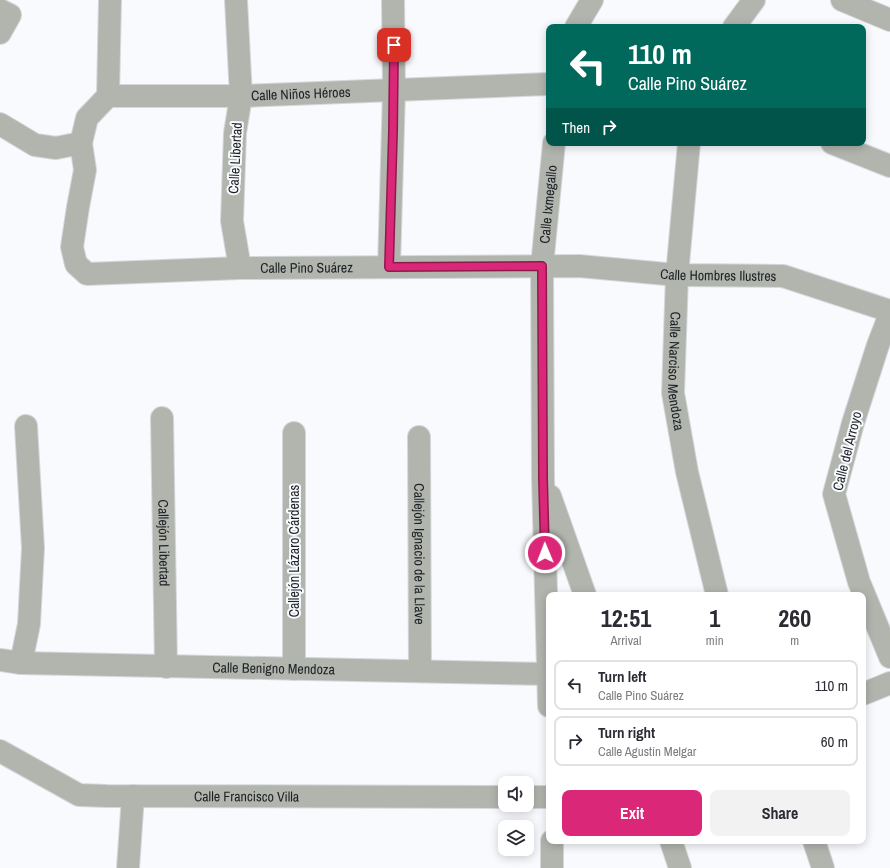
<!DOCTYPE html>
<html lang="en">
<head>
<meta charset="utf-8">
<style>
  body { margin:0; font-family:"Archivo Narrow",sans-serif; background:#f2f2f3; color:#2b2b33; height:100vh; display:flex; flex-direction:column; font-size:15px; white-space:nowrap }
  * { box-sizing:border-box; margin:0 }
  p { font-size:13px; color:#7c7c81 }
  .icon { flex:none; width:22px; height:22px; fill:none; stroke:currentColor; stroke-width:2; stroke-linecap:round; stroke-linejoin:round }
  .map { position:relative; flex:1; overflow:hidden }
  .panel { position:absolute; left:546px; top:592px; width:320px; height:252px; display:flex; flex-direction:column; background:#fff; border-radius:8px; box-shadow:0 2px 10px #0003 }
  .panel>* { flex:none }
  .hud { position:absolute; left:546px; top:24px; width:320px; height:122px; border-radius:8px; box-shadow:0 2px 10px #0003; background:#00695c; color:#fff; overflow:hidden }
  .tools { position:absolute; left:498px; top:776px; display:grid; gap:8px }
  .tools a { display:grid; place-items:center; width:36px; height:36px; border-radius:8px; background:#fff; box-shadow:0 2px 10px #0003; font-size:20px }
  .pin { position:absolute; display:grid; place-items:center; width:34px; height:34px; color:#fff; margin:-17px; border-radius:8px; box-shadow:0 2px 6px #0006 }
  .me { position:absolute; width:44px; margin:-22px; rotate:359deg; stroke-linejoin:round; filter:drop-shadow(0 0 3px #0008) }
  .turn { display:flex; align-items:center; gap:14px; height:84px; padding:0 16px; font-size:18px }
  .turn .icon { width:52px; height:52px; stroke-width:2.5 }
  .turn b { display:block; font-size:28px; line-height:34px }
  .then { display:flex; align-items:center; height:38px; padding:0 16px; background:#0003; gap:8px; font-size:15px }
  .eta { display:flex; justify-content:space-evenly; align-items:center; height:68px; text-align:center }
  .eta b { font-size:24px; font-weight:700; line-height:28px }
  .action { display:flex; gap:8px; margin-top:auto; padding:8px 16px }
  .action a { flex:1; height:46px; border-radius:8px; background:#db2777; color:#fff; font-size:16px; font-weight:700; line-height:46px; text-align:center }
  .action a+a { background:#f2f2f3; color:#2b2b33 }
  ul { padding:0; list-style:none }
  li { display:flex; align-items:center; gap:12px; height:50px; margin:0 8px 6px; padding:0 8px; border:2px solid #e1e1e2; border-radius:8px }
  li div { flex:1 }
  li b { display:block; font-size:15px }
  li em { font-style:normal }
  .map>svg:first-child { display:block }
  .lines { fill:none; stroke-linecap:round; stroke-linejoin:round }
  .minor-casing { stroke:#d5d7db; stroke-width:24 }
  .minor { stroke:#b1b5ae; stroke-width:22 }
  .route-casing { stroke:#8e194d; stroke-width:10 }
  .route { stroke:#db2777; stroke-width:7 }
  .labels { text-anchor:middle; stroke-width:4; stroke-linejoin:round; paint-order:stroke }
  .street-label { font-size:14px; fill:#1d2126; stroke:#f8fafd }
</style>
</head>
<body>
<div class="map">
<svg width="890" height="868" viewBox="0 0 890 868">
  <rect width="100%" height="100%" fill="#f8fafd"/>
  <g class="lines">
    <!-- minor casing -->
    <g class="minor-casing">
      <g id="minor">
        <path d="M236,0L241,96L235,133L232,221L240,268"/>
        <path d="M842,0L890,20"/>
        <path d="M0,10L10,15L0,33"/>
        <path d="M576,27L592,0"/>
        <path d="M734,27L754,0"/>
        <path d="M108,96L110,0"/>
        <path id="s1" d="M0,124L35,145L56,148L81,143L85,170L78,207L72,247L76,264L87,274L240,268L579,266L677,275L783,276L890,311"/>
        <path id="s2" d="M81,143L87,118L108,96H241L549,84"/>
        <path id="s3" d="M689,143L677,275L673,393L687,472L717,595"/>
        <path d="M832,143L890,166"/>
        <path d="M389,267L394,91L393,0"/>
        <path d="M890,314L878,345L853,423L834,494L859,582L890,657"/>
        <path id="s4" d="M162,418L166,667"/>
        <path id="s5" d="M419,437L420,670"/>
        <path d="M550,496L585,595"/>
        <path id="s6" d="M0,660L21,663C197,668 372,669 548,674"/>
        <path d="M21,663L29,624L33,548L26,426"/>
        <path d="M294,669V433"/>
        <path d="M863,694L890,683"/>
        <path id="s7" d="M549,706L543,478L542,266L554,143"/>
        <path id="s8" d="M0,751L79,795L107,796L505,797"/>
        <path d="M527,797H549"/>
        <path d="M552,841V868"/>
        <path d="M671,841L680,868"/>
        <path d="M814,841L823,868"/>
        <path d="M128,868L133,796"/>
      </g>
    </g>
    <!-- minor -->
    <use href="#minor" class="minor"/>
  </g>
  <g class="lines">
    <!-- route casing -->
    <g class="route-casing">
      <path id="route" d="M394,45L393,132L389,267L542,266L543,478L545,553"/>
    </g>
    <!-- route -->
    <use href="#route" class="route"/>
  </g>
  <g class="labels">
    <!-- street labels -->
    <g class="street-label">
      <text dy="5" stroke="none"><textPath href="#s2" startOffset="249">Calle Niños Héroes</textPath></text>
      <text transform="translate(235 158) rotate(-87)" y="5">Calle Libertad</text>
      <text dy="5" stroke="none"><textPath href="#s7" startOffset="502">Calle Ixmegallo</textPath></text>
      <text dy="5" stroke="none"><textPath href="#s1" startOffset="445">Calle Pino Suárez</textPath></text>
      <text dy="5" stroke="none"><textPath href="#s1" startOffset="857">Calle Hombres Ilustres</textPath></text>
      <text dy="5" stroke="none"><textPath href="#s3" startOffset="229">Calle Narciso Mendoza</textPath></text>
      <text transform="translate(847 451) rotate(-76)" y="5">Calle del Arroyo</text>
      <text dy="5" stroke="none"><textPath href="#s4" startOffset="125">Callejón Libertad</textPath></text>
      <text transform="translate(294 551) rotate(-90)" y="5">Callejón Lázaro Cárdenas</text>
      <text dy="5" stroke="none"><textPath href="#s5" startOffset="117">Callejón Ignacio de la Llave</textPath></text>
      <text dy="5" stroke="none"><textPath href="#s6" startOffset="274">Calle Benigno Mendoza</textPath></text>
      <text dy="5" stroke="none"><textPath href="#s8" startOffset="258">Calle Francisco Villa</textPath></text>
    </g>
  </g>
</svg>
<div class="tools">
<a><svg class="icon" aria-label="sound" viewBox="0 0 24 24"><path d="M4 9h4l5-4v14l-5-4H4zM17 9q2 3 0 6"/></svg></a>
<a><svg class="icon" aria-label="layers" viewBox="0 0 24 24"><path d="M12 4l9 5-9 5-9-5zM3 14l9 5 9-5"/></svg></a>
</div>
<div class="pin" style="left:394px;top:45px;background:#d93025"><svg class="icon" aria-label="arrive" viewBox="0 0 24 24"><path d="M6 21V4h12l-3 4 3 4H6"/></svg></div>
<svg class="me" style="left:545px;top:553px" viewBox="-20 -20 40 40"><circle r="17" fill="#db2777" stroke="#fff" stroke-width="3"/><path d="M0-11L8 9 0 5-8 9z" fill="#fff"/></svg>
<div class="hud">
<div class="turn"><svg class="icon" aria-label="left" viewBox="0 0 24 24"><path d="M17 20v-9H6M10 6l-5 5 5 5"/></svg><div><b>110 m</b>Calle Pino Suárez</div></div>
<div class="then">Then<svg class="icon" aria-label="right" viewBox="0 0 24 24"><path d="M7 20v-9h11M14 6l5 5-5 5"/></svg></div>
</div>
<section class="panel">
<div class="eta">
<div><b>12:51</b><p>Arrival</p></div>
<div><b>1</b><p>min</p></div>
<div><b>260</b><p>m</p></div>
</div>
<ul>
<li><svg class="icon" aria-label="left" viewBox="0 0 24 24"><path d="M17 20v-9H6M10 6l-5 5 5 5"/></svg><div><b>Turn left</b><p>Calle Pino Suárez</p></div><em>110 m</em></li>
<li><svg class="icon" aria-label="right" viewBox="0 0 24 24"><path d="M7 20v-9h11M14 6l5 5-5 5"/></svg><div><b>Turn right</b><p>Calle Agustín Melgar</p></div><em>60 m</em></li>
</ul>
<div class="action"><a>Exit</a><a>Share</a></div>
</section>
</div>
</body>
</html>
